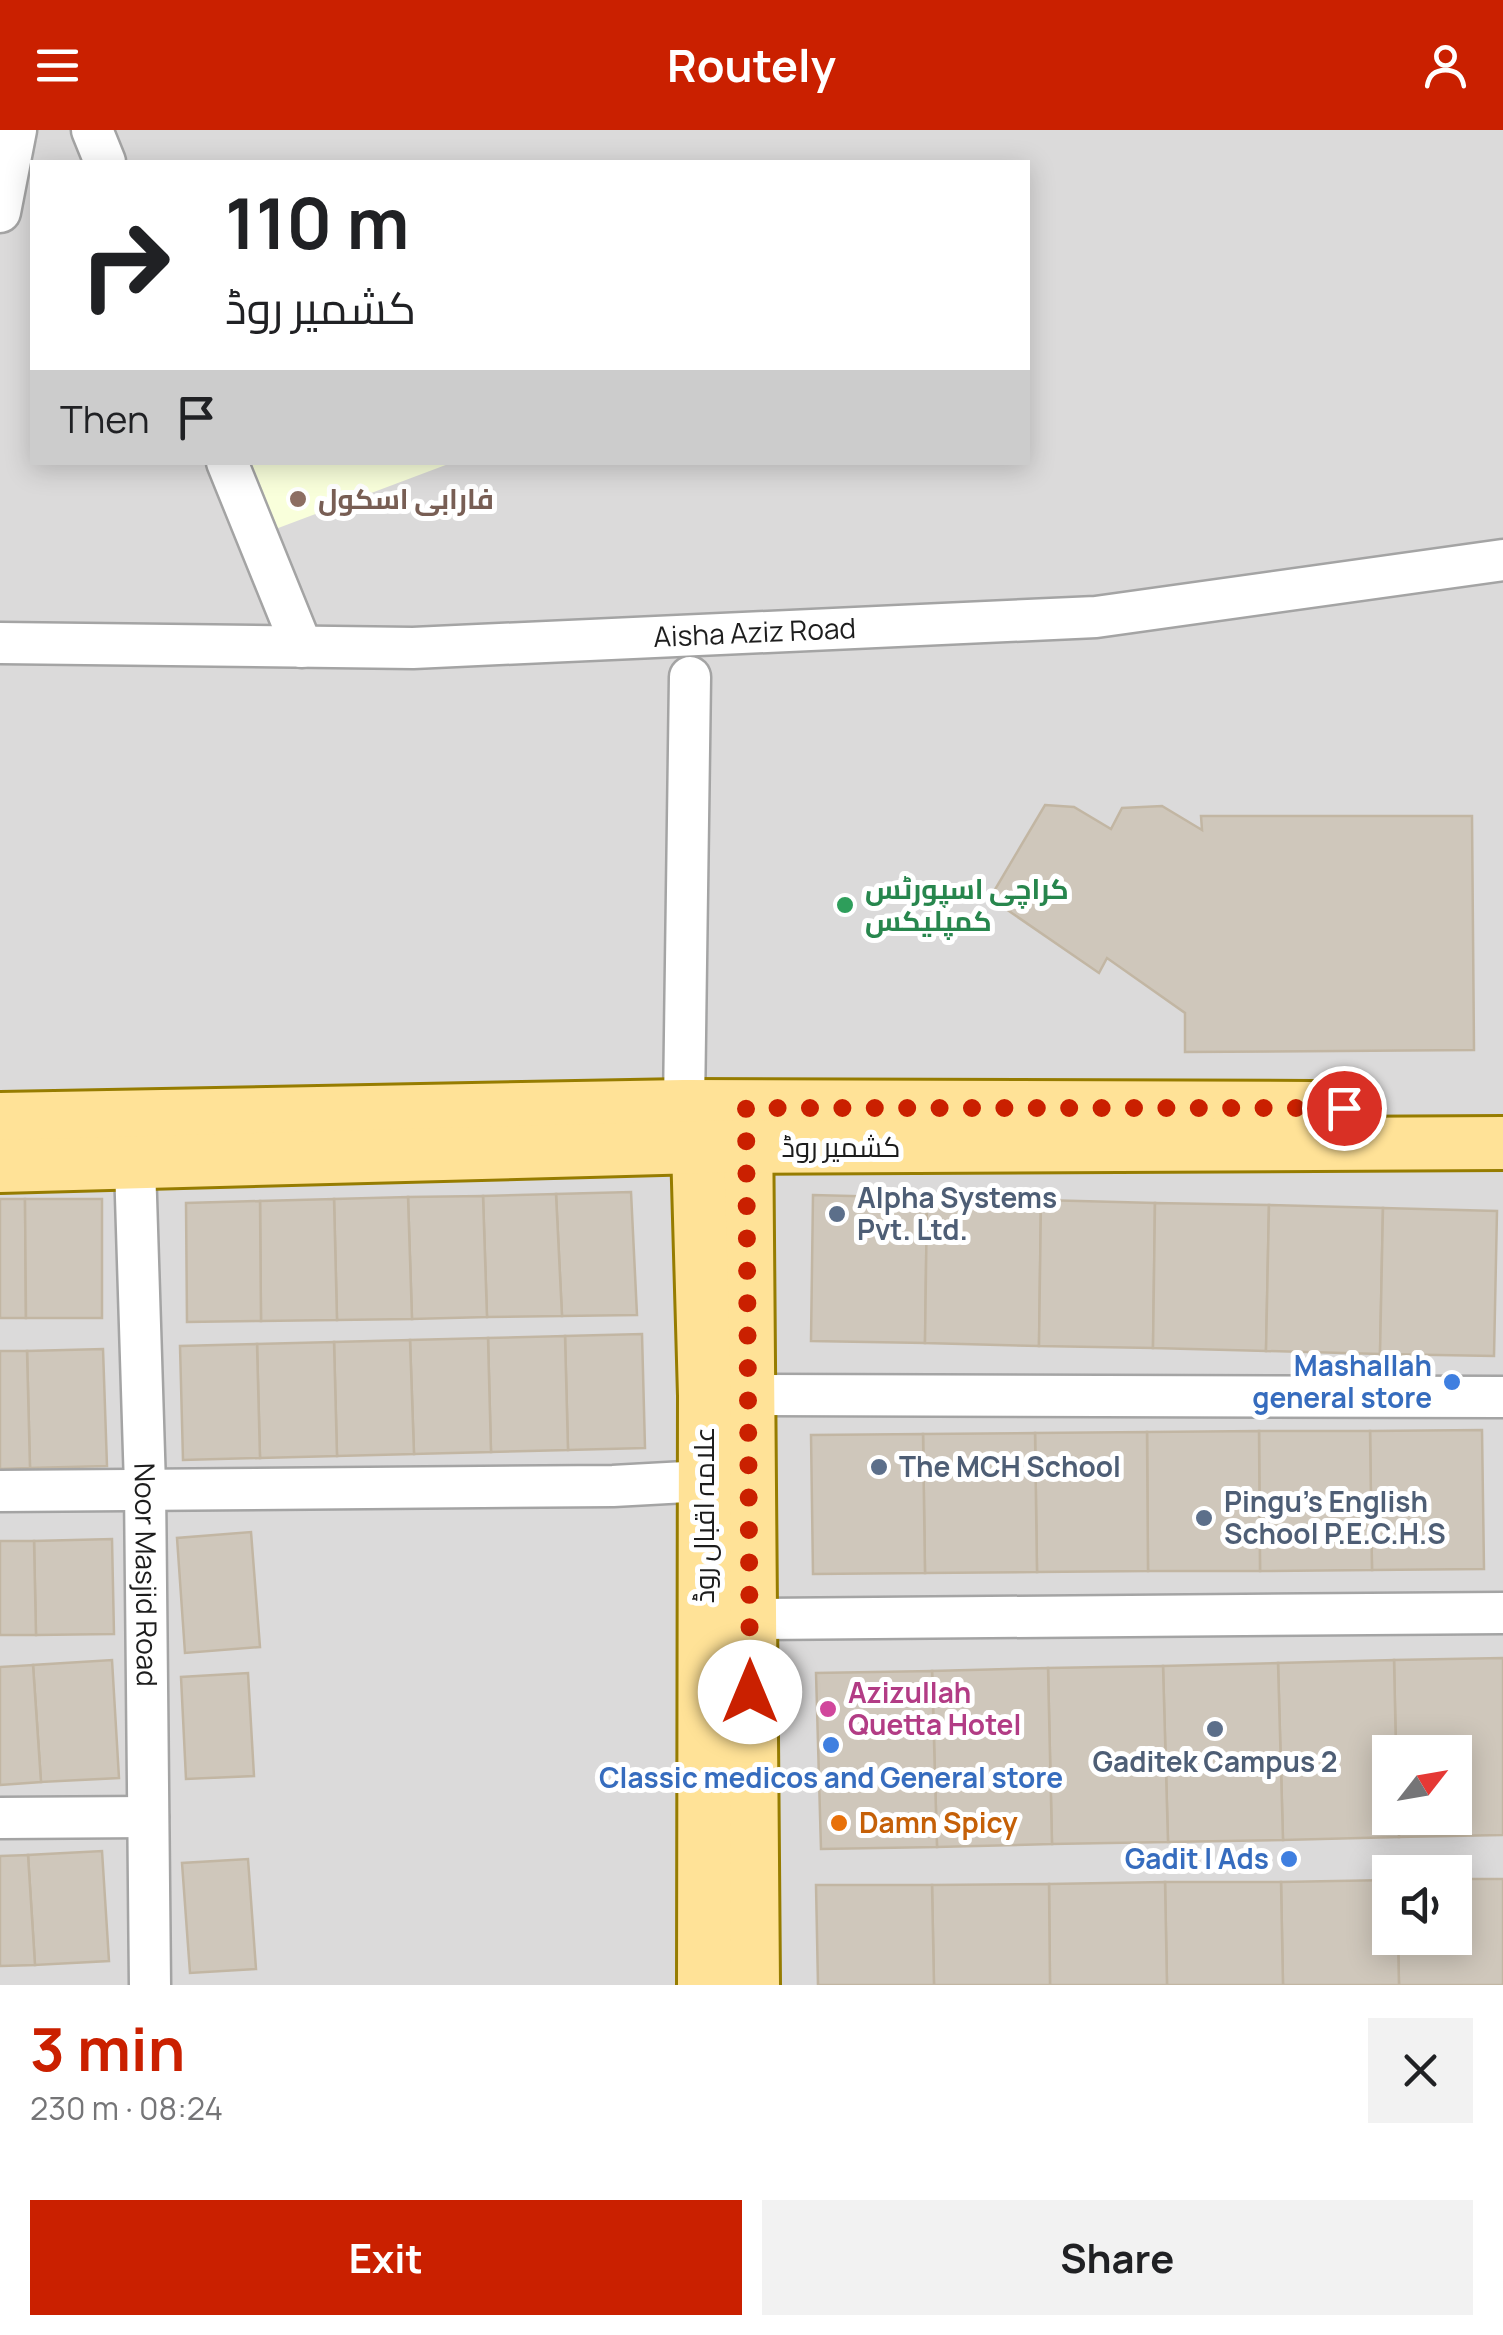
<!DOCTYPE html>
<html lang="en">
<head>
<meta charset="utf-8">
<style>
  body { margin:0; font-family:Manrope,Cairo,sans-serif; background:#f2f2f2; color:#202124; height:100vh; display:flex; flex-direction:column; font-size:38px; white-space:nowrap }
  * { box-sizing:border-box; margin:0 }
  p { font-size:32px; color:#757577 }
  .icon { flex:none; width:55px; height:55px; fill:none; stroke:currentColor; stroke-width:2; stroke-linecap:round; stroke-linejoin:round }
  .map { position:relative; height:1855px; overflow:hidden }
  .drawer { display:flex; flex-direction:column; background:#fff; flex:1 }
  .drawer>* { flex:none }
  .guide { position:absolute; left:30px; top:30px; width:1000px; height:305px; border-radius:0px; box-shadow:0 5px 25px #0003; background:#fff; color:#202124; overflow:hidden }
  .needle { width:65px; rotate:59deg }
  .controls { position:absolute; left:1372px; top:1605px; display:grid; gap:20px }
  .controls a { display:grid; place-items:center; width:100px; height:100px; border-radius:0px; background:#fff; box-shadow:0 5px 25px #0003; font-size:50px }
  .pin { position:absolute; display:grid; place-items:center; width:85px; height:85px; color:#fff; margin:-42px; border:5px solid #fff; border-radius:50%; box-shadow:0 2px 10px #0007 }
  .me { position:absolute; width:110px; margin:-55px; rotate:0deg; stroke-linejoin:round; filter:drop-shadow(0 0 8px #0008) }
  .turn { display:flex; align-items:center; gap:35px; height:210px; padding:0 30px; font-size:45px }
  .turn .icon { width:130px; height:130px; stroke-width:2.5 }
  .turn b { display:block; font-size:70px; line-height:85px }
  .then { display:flex; align-items:center; height:95px; padding:0 30px; background:#0003; gap:20px; font-size:38px }
  .round { display:grid; place-items:center; flex:none; width:105px; height:105px; border-radius:0px; background:#f2f2f2 }
  .head { display:flex; align-items:center; justify-content:space-between; height:170px; padding:0 30px }
  h1 { font-size:60px; font-weight:700; line-height:75px; color:#ca2000 }
  .button { display:flex; gap:20px; margin-top:auto; padding:20px 30px }
  .button a { flex:1; height:115px; border-radius:0px; background:#ca2000; color:#fff; font-size:40px; font-weight:700; line-height:115px; text-align:center }
  .button a+a { background:#f2f2f2; color:#202124 }
  header { display:flex; justify-content:space-between; align-items:center; height:130px; padding:0 30px; background:#ca2000; color:#fff; font-size:45px; font-weight:700 }
  .map>svg:first-child { display:block }
  .residential { fill:#dbdada; fill-rule:evenodd }
  .education { fill:#f9ffdb }
  .building { fill:#cfc7bb; stroke:#c2b6a3; stroke-width:2.5 }
  .lines { fill:none; stroke-linecap:round; stroke-linejoin:round }
  .minor-casing { stroke:#a4a4a4; stroke-width:45 }
  .major-casing { stroke:#967c00; stroke-width:58 }
  .minor { stroke:#fff; stroke-width:40 }
  .major { stroke:#ffe297; stroke-width:52 }
  .route { stroke:#ca2000; stroke-width:18; stroke-dasharray:0 32.4 }
  .education-dot { fill:#8d6e63; stroke:#fff; stroke-width:4 }
  .leisure-dot { fill:#2e9e5b; stroke:#fff; stroke-width:4 }
  .service-dot { fill:#5c6f8a; stroke:#fff; stroke-width:4 }
  .shop-dot { fill:#3f7fe0; stroke:#fff; stroke-width:4 }
  .hotel-dot { fill:#d1479c; stroke:#fff; stroke-width:4 }
  .food-dot { fill:#e8710a; stroke:#fff; stroke-width:4 }
  .labels { text-anchor:middle; stroke-width:10; stroke-linejoin:round; paint-order:stroke }
  .education-label { font-size:28px; font-weight:bold; fill:#785e54; stroke:#fff; text-anchor:start }
  .street-label { font-size:28px; fill:#1d1d1d; stroke:#fff }
  .leisure-label { font-size:28px; font-weight:bold; fill:#27864d; stroke:#fff; text-anchor:start }
  .service-label { font-size:28px; font-weight:bold; fill:#4e5e75; stroke:#fff; text-anchor:start }
  .shop-label { font-size:28px; font-weight:bold; fill:#366cbe; stroke:#fff; text-anchor:end }
  .hotel-label { font-size:28px; font-weight:bold; fill:#b23c85; stroke:#fff; text-anchor:start }
  .food-label { font-size:28px; font-weight:bold; fill:#c56008; stroke:#fff; text-anchor:start }
</style>
</head>
<body>
<header><svg class="icon" aria-label="menu" viewBox="0 0 24 24"><path d="M4 6h16M4 12h16M4 18h16"/></svg>Routely<svg class="icon" aria-label="person" viewBox="0 0 24 24"><circle cx="12" cy="8" r="4"/><path d="M4 21q1-7 8-7t8 7"/></svg></header>
<div class="map">
<svg width="1503" height="1855" viewBox="0 0 1503 1855">
  <rect width="100%" height="100%" fill="#efede2"/>
  <!-- residential -->
  <path class="residential" d="M0,0H1503V1855H0ZM32,32H1028V332H32ZM1390,1622H1455V1688H1390ZM1390,1742H1455V1808H1390Z"/>
  <!-- education -->
  <path class="education" d="M227,333H451L257,406Z"/>
  <!-- building -->
  <g class="building">
    <path d="M1045,675L1074,677L1111,699L1122,678L1162,676L1202,700L1201,686H1472L1474,920L1185,922V883L1107,828L1099,843L990,768Z"/>
    <path d="M631,1062L637,1185L562,1186L556,1064Z"/>
    <path d="M556,1064L562,1186L487,1187L483,1066Z"/>
    <path d="M813,1065L927,1068L925,1213L811,1211Z"/>
    <path d="M483,1066L487,1187L412,1189L408,1067Z"/>
    <path d="M408,1067L412,1189L337,1190L334,1069Z"/>
    <path d="M927,1068L1041,1070L1039,1216L925,1213Z"/>
    <path d="M0,1069H25L26,1188H0Z"/>
    <path d="M25,1069H102V1188H26Z"/>
    <path d="M334,1069L337,1190L261,1191L260,1071Z"/>
    <path d="M1041,1070L1155,1073L1153,1218L1039,1216Z"/>
    <path d="M260,1071L261,1191L187,1192L186,1073Z"/>
    <path d="M1155,1073L1269,1075L1266,1221L1153,1218Z"/>
    <path d="M1269,1075L1383,1078L1380,1224L1266,1221Z"/>
    <path d="M1383,1078L1497,1081L1494,1226L1380,1224Z"/>
    <path d="M642,1204L645,1318L568,1320L565,1206Z"/>
    <path d="M565,1206L568,1320L491,1322L488,1208Z"/>
    <path d="M488,1208L491,1322L414,1324L410,1210Z"/>
    <path d="M410,1210L414,1324L337,1326L334,1212Z"/>
    <path d="M334,1212L337,1326L260,1328L257,1214Z"/>
    <path d="M257,1214L260,1328L183,1330L180,1216Z"/>
    <path d="M103,1219L107,1336L30,1338L27,1221Z"/>
    <path d="M0,1221H27L30,1338L0,1339Z"/>
    <path d="M1482,1300L1484,1439L1372,1440L1370,1301Z"/>
    <path d="M1259,1301H1370L1372,1440L1260,1441Z"/>
    <path d="M1259,1301L1260,1441H1148L1147,1302Z"/>
    <path d="M1147,1302L1148,1441L1037,1442L1035,1303Z"/>
    <path d="M1035,1303L1037,1442L925,1443L923,1304Z"/>
    <path d="M923,1304L925,1443L813,1444L811,1305Z"/>
    <path d="M251,1402L260,1517L185,1523L177,1408Z"/>
    <path d="M112,1409L114,1504L36,1505L34,1411Z"/>
    <path d="M0,1411H34L36,1505H0Z"/>
    <path d="M1503,1528V1705L1399,1707L1398,1688H1455V1622H1396L1394,1530Z"/>
    <path d="M112,1530L119,1648L41,1652L33,1535Z"/>
    <path d="M1394,1530L1396,1622H1390V1688H1398L1399,1707L1283,1710L1278,1533Z"/>
    <path d="M1278,1533L1283,1710L1168,1712L1163,1536Z"/>
    <path d="M33,1535L41,1652L0,1655V1537Z"/>
    <path d="M1163,1536L1168,1712L1052,1714L1048,1538Z"/>
    <path d="M1048,1538L1052,1714L937,1717L932,1541Z"/>
    <path d="M932,1541L937,1717L821,1719L816,1543Z"/>
    <path d="M248,1543L254,1646L186,1649L181,1547Z"/>
    <path d="M102,1721L109,1831L35,1835L28,1725Z"/>
    <path d="M28,1725L35,1835L0,1836V1726Z"/>
    <path d="M248,1729L256,1839L190,1843L182,1733Z"/>
    <path d="M1455,1749H1503V1855H1399L1398,1808H1455Z"/>
    <path d="M1390,1750V1808H1398L1399,1855H1283L1281,1752Z"/>
    <path d="M1165,1752H1281L1283,1855H1167Z"/>
    <path d="M1165,1752L1167,1855H1050L1049,1754Z"/>
    <path d="M1049,1754L1050,1855H934L932,1755Z"/>
    <path d="M816,1755H932L934,1855H818Z"/>
  </g>
  <g class="lines">
    <!-- minor casing -->
    <g class="minor-casing">
      <g id="minor">
        <path d="M92,0L105,32"/>
        <path d="M0,82L16,0"/>
        <path d="M227,332L302,517"/>
        <path id="s1" d="M0,513L413,518L1096,487L1503,430"/>
        <path d="M684,976L690,547"/>
        <path id="s2" d="M135,1035L145,1356L150,1855"/>
        <path d="M722,1265L1503,1267"/>
        <path d="M0,1361L613,1356L704,1351"/>
        <path d="M750,1489L1503,1483"/>
        <path d="M0,1688L148,1687"/>
      </g>
    </g>
    <!-- major casing -->
    <g class="major-casing">
      <g id="major">
        <path d="M746,984L753,1855"/>
        <path d="M0,989L684,976L1313,978"/>
        <path d="M698,1017L705,1266L704,1855"/>
        <path d="M0,1036L698,1017L1503,1013"/>
      </g>
    </g>
    <!-- minor -->
    <use href="#minor" class="minor"/>
    <!-- major -->
    <use href="#major" class="major"/>
  </g>
  <g class="lines">
    <!-- route -->
    <path class="route" d="M750,1562L746,978H1344"/>
  </g>
  <!-- markers -->
  <circle class="education-dot" cx="298" cy="369" r="10"/>
  <circle class="leisure-dot" cx="845" cy="775" r="10"/>
  <g class="service-dot">
    <circle cx="837" cy="1084" r="10"/>
    <circle cx="879" cy="1337" r="10"/>
    <circle cx="1204" cy="1388" r="10"/>
    <circle cx="1215" cy="1599" r="10"/>
  </g>
  <g class="shop-dot">
    <circle cx="1452" cy="1252" r="10"/>
    <circle cx="831" cy="1615" r="10"/>
    <circle cx="1289" cy="1729" r="10"/>
  </g>
  <circle class="hotel-dot" cx="828" cy="1579" r="10"/>
  <circle class="food-dot" cx="839" cy="1693" r="10"/>
  <g class="labels">
    <!-- education labels -->
    <g class="education-label">
      <text x="318" y="379">فارابی اسکول</text>
    </g>
    <!-- street labels -->
    <g class="street-label">
      <text dy="10" stroke="none"><textPath href="#s1" startOffset="755">Aisha Aziz Road</textPath></text>
      <text x="841" y="1027">کشمیر روڈ</text>
      <text transform="translate(704 1385) rotate(-90)" y="10">علامہ اقبال روڈ</text>
      <text dy="10" stroke="none"><textPath href="#s2" startOffset="410">Noor Masjid Road</textPath></text>
    </g>
    <!-- leisure labels -->
    <g class="leisure-label">
      <text x="865" y="769">کراچی اسپورٹس<tspan x="865" dy="32">کمپلیکس</tspan></text>
    </g>
    <!-- service labels -->
    <g class="service-label">
      <text x="857" y="1078">Alpha Systems<tspan x="857" dy="32">Pvt. Ltd.</tspan></text>
      <text x="899" y="1347">The MCH School</text>
      <text x="1224" y="1382">Pingu's English<tspan x="1224" dy="32">School P.E.C.H.S</tspan></text>
      <text x="1215" y="1642" text-anchor="middle">Gaditek Campus 2</text>
    </g>
    <!-- shop labels -->
    <g class="shop-label">
      <text x="1432" y="1246">Mashallah<tspan x="1432" dy="32">general store</tspan></text>
      <text x="831" y="1658" text-anchor="middle">Classic medicos and General store</text>
      <text x="1269" y="1739">Gadit l Ads</text>
    </g>
    <!-- hotel labels -->
    <g class="hotel-label">
      <text x="848" y="1573">Azizullah<tspan x="848" dy="32">Quetta Hotel</tspan></text>
    </g>
    <!-- food labels -->
    <g class="food-label">
      <text x="859" y="1703">Damn Spicy</text>
    </g>
  </g>
</svg>
<div class="controls">
<a><svg class="needle" viewBox="-14 -14 28 28"><path d="M0-13l5 13h-10z" fill="#e53935"/><path d="M0 13l5-13h-10z" fill="#757577"/></svg></a>
<a><svg class="icon" aria-label="sound" viewBox="0 0 24 24"><path d="M4 9h4l5-4v14l-5-4H4zM17 9q2 3 0 6"/></svg></a>
</div>
<div class="pin" style="left:1344px;top:978px;background:#d93025"><svg class="icon" aria-label="arrive" viewBox="0 0 24 24"><path d="M6 21V4h12l-3 4 3 4H6"/></svg></div>
<svg class="me" style="left:750px;top:1562px" viewBox="-20 -20 40 40"><circle r="19" fill="#fff"/><path d="M0-13L10 11 0 6-10 11z" fill="#ca2000"/></svg>
<div class="guide">
<div class="turn"><svg class="icon" aria-label="right" viewBox="0 0 24 24"><path d="M7 20v-9h11M14 6l5 5-5 5"/></svg><div><b>110 m</b>کشمیر روڈ</div></div>
<div class="then">Then<svg class="icon" aria-label="arrive" viewBox="0 0 24 24"><path d="M6 21V4h12l-3 4 3 4H6"/></svg></div>
</div>
</div>
<section class="drawer">
<div class="head"><div><h1>3 min</h1><p>230 m · 08:24</p></div><a class="round"><svg class="icon" aria-label="close" viewBox="0 0 24 24"><path d="M6 6l12 12M18 6L6 18"/></svg></a></div>
<div class="button"><a>Exit</a><a>Share</a></div>
</section>
</body>
</html>
